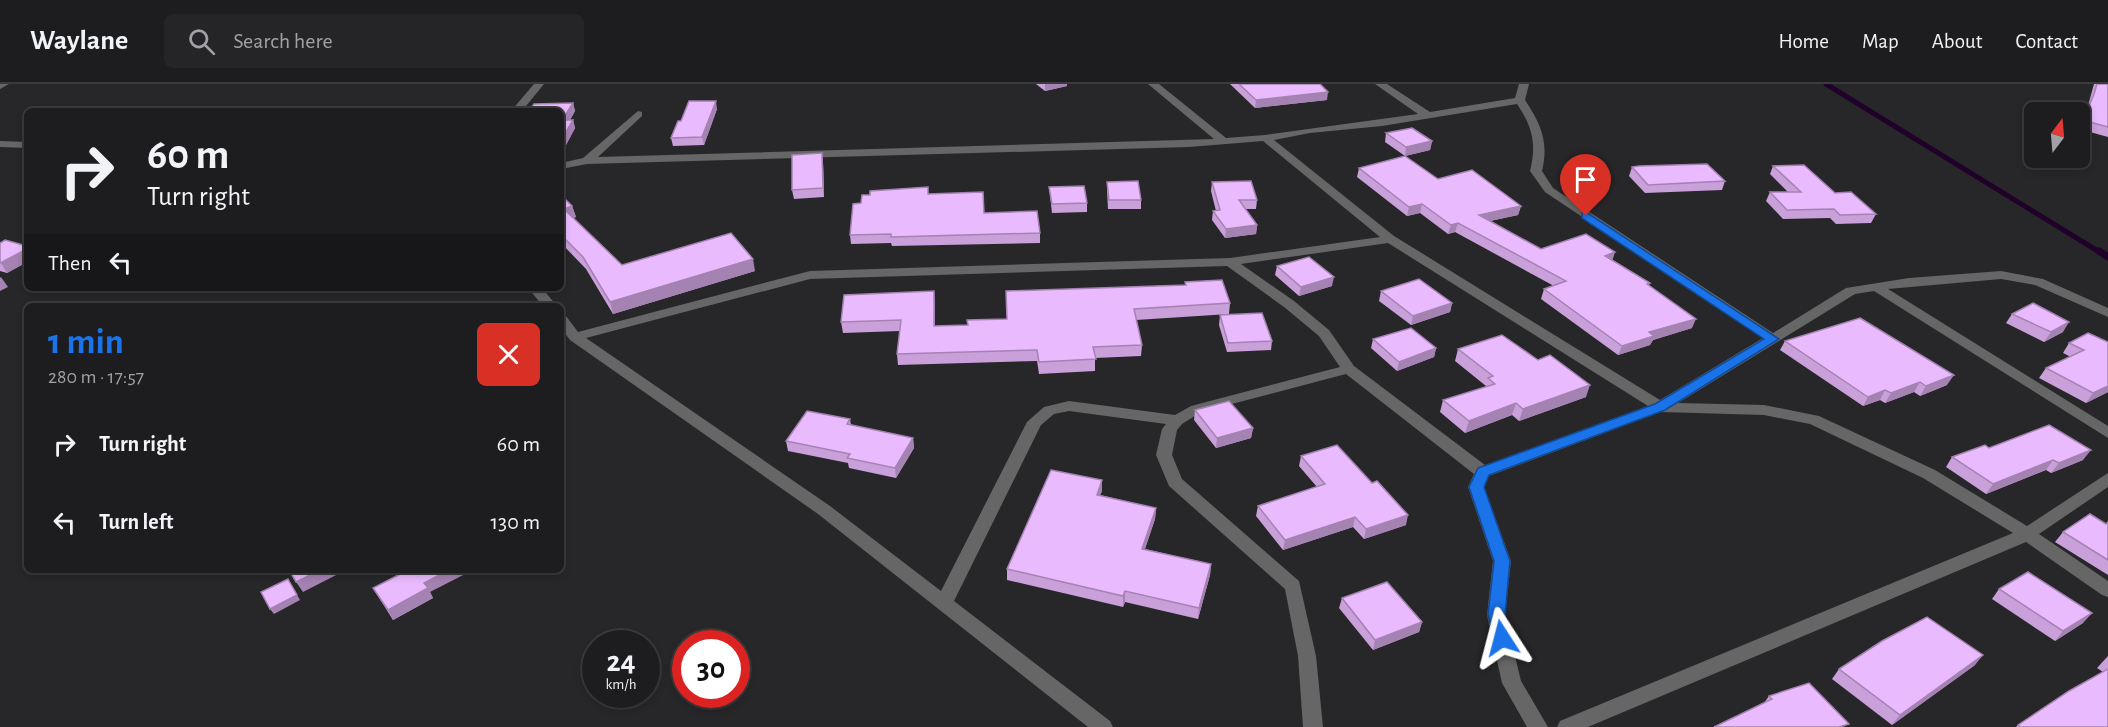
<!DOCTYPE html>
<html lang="en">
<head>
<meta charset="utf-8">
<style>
  body { margin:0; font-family:"Alegreya Sans",sans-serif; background:#252527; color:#f1f3f6; height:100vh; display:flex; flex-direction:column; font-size:22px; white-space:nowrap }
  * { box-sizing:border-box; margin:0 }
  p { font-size:20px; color:#a0a1a4 }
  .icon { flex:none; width:33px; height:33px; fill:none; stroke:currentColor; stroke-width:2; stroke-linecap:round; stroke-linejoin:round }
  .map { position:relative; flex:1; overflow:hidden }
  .drawer { position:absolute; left:24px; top:219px; width:540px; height:270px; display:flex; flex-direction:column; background:#1d1c1e; border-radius:9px; box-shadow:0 3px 9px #0003,0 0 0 2px #3b3a3c }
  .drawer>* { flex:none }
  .top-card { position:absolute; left:24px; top:24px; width:540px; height:183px; border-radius:9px; box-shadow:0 3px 9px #0003,0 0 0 2px #3b3a3c; background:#1d1c1e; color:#f1f3f6; overflow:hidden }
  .needle { width:39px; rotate:16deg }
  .controls { position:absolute; left:2024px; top:18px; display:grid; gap:12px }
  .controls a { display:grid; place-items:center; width:66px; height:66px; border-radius:9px; background:#1d1c1e; box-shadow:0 3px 9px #0003,0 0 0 2px #3b3a3c; font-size:30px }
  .speed { position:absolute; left:582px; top:546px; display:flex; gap:12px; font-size:30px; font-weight:700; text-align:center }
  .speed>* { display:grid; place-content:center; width:78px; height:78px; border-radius:50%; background:#1d1c1e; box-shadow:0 3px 9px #0003,0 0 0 2px #3b3a3c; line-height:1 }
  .speed small { font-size:15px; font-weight:400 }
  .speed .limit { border:9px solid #d22; background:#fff; color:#111 }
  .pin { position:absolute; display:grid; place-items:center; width:51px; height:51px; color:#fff; margin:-62px -26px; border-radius:50% 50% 50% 0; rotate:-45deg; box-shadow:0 0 6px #0007 }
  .pin .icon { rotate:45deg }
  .me { position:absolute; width:66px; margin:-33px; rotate:351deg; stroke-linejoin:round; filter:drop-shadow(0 0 4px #0008) }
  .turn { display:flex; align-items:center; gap:21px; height:126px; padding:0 24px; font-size:27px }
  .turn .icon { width:78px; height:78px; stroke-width:2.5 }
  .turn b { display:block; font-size:42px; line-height:51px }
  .then { display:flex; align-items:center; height:57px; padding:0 24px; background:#0003; gap:12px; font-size:22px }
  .round { display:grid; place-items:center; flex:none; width:63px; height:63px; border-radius:9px; background:#252527 }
  .headline { display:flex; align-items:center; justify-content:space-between; height:102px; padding:0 24px }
  h1 { font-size:36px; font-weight:700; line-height:45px; color:#1a73e8 }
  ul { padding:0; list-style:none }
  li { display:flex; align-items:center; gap:18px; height:78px; padding:0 24px }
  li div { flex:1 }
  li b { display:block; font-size:22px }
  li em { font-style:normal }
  header { display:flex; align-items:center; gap:36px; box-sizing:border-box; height:84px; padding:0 30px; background:#1d1c1e; border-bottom:2px solid #3b3a3c }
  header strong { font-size:28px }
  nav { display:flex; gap:33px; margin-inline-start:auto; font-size:21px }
  .search { width:420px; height:54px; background:#252527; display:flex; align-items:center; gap:15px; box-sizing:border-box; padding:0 21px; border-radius:9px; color:#a0a1a4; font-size:22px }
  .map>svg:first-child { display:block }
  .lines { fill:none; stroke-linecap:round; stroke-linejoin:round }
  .stream-far1 { stroke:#1f012a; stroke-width:5 }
  .stream { stroke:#1f012a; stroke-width:7 }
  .minor { fill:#666667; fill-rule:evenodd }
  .wall { fill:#c9a0da }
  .shaded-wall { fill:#a482b2 }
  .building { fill:#eabafe; stroke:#a482b2; stroke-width:1.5 }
  .route { fill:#1a73e8; stroke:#114b97; stroke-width:1.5 }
</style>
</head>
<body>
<header>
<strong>Waylane</strong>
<div class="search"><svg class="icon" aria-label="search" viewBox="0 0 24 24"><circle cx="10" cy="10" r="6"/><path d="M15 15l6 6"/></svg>Search here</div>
<nav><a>Home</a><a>Map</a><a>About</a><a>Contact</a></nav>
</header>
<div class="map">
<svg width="2108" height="643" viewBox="0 0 2108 643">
  <rect width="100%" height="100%" fill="#272628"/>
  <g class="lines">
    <!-- stream-far1 -->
    <path class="stream-far1" d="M1826,0L2101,169"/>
    <!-- stream -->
    <path class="stream" d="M2099,167L2108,173"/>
    <!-- minor -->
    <g class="minor">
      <path d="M0,0H9L0,5Z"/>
      <path d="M534,0H544L522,27H511Z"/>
      <path d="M1148,0H1159L1226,54L1265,51L1418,30L1375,0H1387L1430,28L1515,14L1519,0H1529L1525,16C1541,40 1549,58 1542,87L1553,104L1773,249L1846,204L1909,194L2001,187L2043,195L2108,224V233L2035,201L2001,195L1888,205L2108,342V354L1874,207L1855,210L1678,319L1764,321L1819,332L1935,386L2027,442L2108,389V403L2039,450L2108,497V513L2102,511L2026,458L1588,643H1557L1560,637L2013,449L1923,394L1810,340L1764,331L1661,328L1489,392L1484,403L1511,477L1505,531L1521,597L1548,643H1527L1502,599L1487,531L1493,477L1468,403L1474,390L1346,290L1201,328L1182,340L1177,346L1172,371L1182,395L1299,497L1316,572L1323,643H1303L1298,572L1285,505L1169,402L1156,371L1162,345L1166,340L1069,327L1054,330L1041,341L954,517L1110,637L1113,643H1088L818,430L570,256L561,244V231L566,232L578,248L810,187L1230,174L1380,153L1263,57L1189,63L587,80L561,85V79L583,74L638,27L642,28V32L598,73L1214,55ZM1517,20C1532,42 1537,60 1530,87L1545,108L1763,254L1660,316L1394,152L1274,56L1310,49L1382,42ZM1388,159L1648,322L1485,381L1354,282L1329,246L1294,217L1241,180ZM1227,182L1284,223L1319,252L1340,283L1191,322L1175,331L1069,317L1044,323L1027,338L941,507L830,422L586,254L810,195Z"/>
      <path d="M0,57L27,58V64L0,63Z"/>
      <path d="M528,204H542L557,222H543Z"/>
    </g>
  </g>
  <!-- wall -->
  <g class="wall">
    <path d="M1036,0H1067V2L1045,7Z"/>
    <path d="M1230,0H1320L1327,16L1255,24Z"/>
    <path d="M2094,0H2108V53L2079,45V42L2089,18Z"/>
    <path d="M573,19L575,27L570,36H573L575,44L566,61H561V27Z"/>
    <path d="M717,25L704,61L673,62L671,54L681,37Z"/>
    <path d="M1386,49L1432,57L1430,66L1405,72L1385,58Z"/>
    <path d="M823,78L824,113L794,115L792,106Z"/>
    <path d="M1773,82L1835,109L1876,130L1871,139L1836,140L1830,134L1783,135L1766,117L1770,108H1788L1770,90Z"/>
    <path d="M1632,83L1725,97L1722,106L1645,109L1629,92Z"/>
    <path d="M1359,84L1438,95L1521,122L1518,131L1490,137L1541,165L1613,176L1650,199L1649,201L1692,244L1653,256L1650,261L1618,271L1541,215L1544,205L1554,202L1455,148L1448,150L1420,129L1407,132L1357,93Z"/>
    <path d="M1107,98L1141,116V125H1108L1107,106Z"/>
    <path d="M1212,98L1257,116L1256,125H1245L1257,141L1256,150L1225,154L1212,136L1213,127H1216L1211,107Z"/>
    <path d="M1049,103L1087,119V128L1052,129Z"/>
    <path d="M928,110L1040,149V159L892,162L891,159L851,160L850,151Z"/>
    <path d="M561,111L572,122L576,133L573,134L622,181L755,187L613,230L586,185L561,159Z"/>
    <path d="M0,159L27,162V178L7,189L0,187Z"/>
    <path d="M1277,182L1332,202L1299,212L1275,191Z"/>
    <path d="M1185,198L1230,219L1229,230L1136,236L1142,261L1141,272L1095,274V287L1039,290L1037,277L898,281L897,270L900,247L843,249L841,238L935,218V242L968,241L1007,235L1185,201Z"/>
    <path d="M1381,207L1452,219L1450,228L1411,241L1379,217Z"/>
    <path d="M2012,230L2063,248L2044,258L2006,239Z"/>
    <path d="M1220,231L1272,257L1271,266L1227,268L1219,241Z"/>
    <path d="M1373,255L1436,264L1434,273L1397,287L1371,264Z"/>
    <path d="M1785,257L1947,301L1920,312L1914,308L1885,319L1880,316L1863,322L1780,266Z"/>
    <path d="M2108,258V308L2086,319L2039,294L2046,284L2071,273L2063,269L2069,259Z"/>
    <path d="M1458,265L1586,313L1519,337L1512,331L1465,349L1440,328L1443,316L1486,303V302L1455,277Z"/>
    <path d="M1195,326L1253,344L1251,354L1216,364L1194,336Z"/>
    <path d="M850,335L851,341L913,354L914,364L896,394L849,384L848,379L788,367L786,357Z"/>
    <path d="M1989,364L2083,376L2051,389L2046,386L1986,410L1946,383L1952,373Z"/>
    <path d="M1301,372L1406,441L1364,455L1353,443L1283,466L1256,432L1258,422L1317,403L1299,382Z"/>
    <path d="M1102,396V407L1100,411L1156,424L1155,435L1145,465L1211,480L1210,491L1198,535L1125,518L1123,523L1007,496V485Z"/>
    <path d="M2108,438V491L2055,458L2063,448L2106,440Z"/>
    <path d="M373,504L430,508L433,514L393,536Z"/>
    <path d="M1999,505L2083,539L2055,557L1992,515Z"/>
    <path d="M1342,514L1422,538L1419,548L1373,566L1339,524Z"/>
    <path d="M2108,572V643H2016L2018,641L2103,588L2097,584Z"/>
    <path d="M1975,581L1892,641L1832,595L1839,585Z"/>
    <path d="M1769,612L1846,643L1764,619Z"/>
  </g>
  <!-- shaded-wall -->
  <g class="shaded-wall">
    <path d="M1045,0H1067V2L1045,7Z"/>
    <path d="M1328,8L1327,16L1255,24L1256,16Z"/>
    <path d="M716,17L717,25L704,61L702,53Z"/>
    <path d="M573,19L575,27L565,45L562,36Z"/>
    <path d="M573,36L575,44L566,61L563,53Z"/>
    <path d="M1432,57L1430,66L1405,72L1406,63Z"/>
    <path d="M822,69L823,78L824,113L823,104Z"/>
    <path d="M1422,120L1420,129L1407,132L1409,123Z"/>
    <path d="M572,122L576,133L567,136L564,125Z"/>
    <path d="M1521,122L1518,131L1476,140L1479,131Z"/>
    <path d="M1458,139L1455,148L1448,150L1451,141Z"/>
    <path d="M1257,141L1256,150L1225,154L1226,145Z"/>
    <path d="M27,165V178L7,189L1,179Z"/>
    <path d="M1615,168L1612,178L1605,172Z"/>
    <path d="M753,175L755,187L613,230L610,218Z"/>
    <path d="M1,193L8,203L0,207V194Z"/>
    <path d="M1334,193L1332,202L1299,212L1301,203Z"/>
    <path d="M934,207L935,218L934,253Z"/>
    <path d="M1452,219L1450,228L1411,241L1413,232Z"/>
    <path d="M1696,235L1692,244L1653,256L1650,261L1618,271L1622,262L1649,248Z"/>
    <path d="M2069,238L2063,248L2044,258L2051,248Z"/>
    <path d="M1436,264L1434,273L1397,287L1399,278Z"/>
    <path d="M1954,291L1947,301L1920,312L1926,302Z"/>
    <path d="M1920,298L1914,308L1885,319L1891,309Z"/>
    <path d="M1590,301L1586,313L1519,337L1523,325Z"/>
    <path d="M2108,302V308L2086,319L2093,309Z"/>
    <path d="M1885,306L1880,316L1863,322L1868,313Z"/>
    <path d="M1516,319L1512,331L1465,349L1469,337Z"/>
    <path d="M1253,344L1251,354L1216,364L1217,354Z"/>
    <path d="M913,354L914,364L896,394L895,384Z"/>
    <path d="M2091,366L2083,376L2051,389L2059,379Z"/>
    <path d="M2053,376L2046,386L1986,410L1993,400Z"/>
    <path d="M1102,396V407L1096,422L1097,411Z"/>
    <path d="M1156,424L1155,435L1141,476L1142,465Z"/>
    <path d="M1408,431L1406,441L1364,455L1366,445Z"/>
    <path d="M1355,433L1353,443L1283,466L1285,456Z"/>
    <path d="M1211,480L1210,491L1198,535L1199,524Z"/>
    <path d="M320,486H346L303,508L296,498Z"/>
    <path d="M449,486H473L430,508L433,514L393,536L388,526L424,499Z"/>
    <path d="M1125,507V518L1123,523V512Z"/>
    <path d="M297,511L300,516L274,530L270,525Z"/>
    <path d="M2092,529L2083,539L2055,557L2063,547Z"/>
    <path d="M1422,538L1419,548L1373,566L1375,556Z"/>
    <path d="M1983,571L1975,581L1892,641L1900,631Z"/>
  </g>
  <!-- building -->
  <g class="building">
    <path d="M1239,0H1320L1328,8L1256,16Z"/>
    <path d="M2097,0H2108V43L2083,36L2094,10Z"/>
    <path d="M689,17H716L702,53L671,54L678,37H681Z"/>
    <path d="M573,19L562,36H573L563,53H561V27H529L534,20Z"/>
    <path d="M1412,44L1432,57L1406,63L1386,49Z"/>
    <path d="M822,69L823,104L792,106V71Z"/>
    <path d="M1405,72L1438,95L1472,86L1521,122L1479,131L1541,165L1586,150L1615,168L1605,172L1650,199L1647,200L1696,235L1649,248L1654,252L1622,262L1544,205L1566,197L1458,139L1451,141L1422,120L1409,123L1359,84Z"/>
    <path d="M1707,80L1725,97L1648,101L1632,83L1639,82Z"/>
    <path d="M1804,81L1835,109L1851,108L1876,130L1840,131L1834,125L1787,126L1770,108H1801L1773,82Z"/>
    <path d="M1138,97L1141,116H1109L1107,98Z"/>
    <path d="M1251,97L1257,116H1239L1257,141L1226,145L1213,127L1220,126L1212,98Z"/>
    <path d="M1084,102L1087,119L1052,120L1049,103Z"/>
    <path d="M928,103V110L983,108L984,129L1037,127L1040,149L891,153V150L850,151L853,120L861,119L862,111H870V107Z"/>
    <path d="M561,111L572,122L564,125L622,181L731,149L753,175L610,218L583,173L561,151Z"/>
    <path d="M5,156L27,162V165L0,179V159Z"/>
    <path d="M1309,173L1334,193L1301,203L1277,182Z"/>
    <path d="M1419,195L1452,219L1413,232L1381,207Z"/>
    <path d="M1222,196L1230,219L1134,225L1142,261L1093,263L1096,275L1039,278L1037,266L897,270L901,236L841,238L844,211L934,207V242L968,241L967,236L1007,235L1006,207L1186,201L1185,198Z"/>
    <path d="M2033,219L2069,238L2051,248L2012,230Z"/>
    <path d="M1262,229L1272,257L1228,259L1220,231Z"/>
    <path d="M1860,234L1954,291L1926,302L1920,298L1891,309L1885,306L1868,313L1785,257Z"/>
    <path d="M1411,244L1436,264L1399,278L1373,255Z"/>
    <path d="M2088,249L2108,258V302L2093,309L2046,284L2084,266L2069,259Z"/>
    <path d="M1502,251L1538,276L1550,271L1590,301L1523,325L1516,319L1469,337L1443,316L1495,300L1488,294L1493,292L1458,265Z"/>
    <path d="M1229,317L1253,344L1217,354L1195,326Z"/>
    <path d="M807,327L850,335L847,340L913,354L895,384L847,374L850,370L786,357Z"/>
    <path d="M2049,341L2091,366L2059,379L2053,376L1993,400L1952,373L1985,361L1989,364Z"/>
    <path d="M1337,361L1372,399L1377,397L1408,431L1366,445L1355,433L1285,456L1258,422L1325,400L1301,372Z"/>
    <path d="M1051,386L1102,396L1097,411L1156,424L1142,465L1211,480L1199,524L1125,507L1123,512L1007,485Z"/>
    <path d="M2090,430L2106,440L2108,438V476L2063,448Z"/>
    <path d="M289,486H320L296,498Z"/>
    <path d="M408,486H449L424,499L428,504L388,526L373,504Z"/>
    <path d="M2028,488L2092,529L2063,547L1999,505Z"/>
    <path d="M288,495L297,511L270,525L261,508Z"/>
    <path d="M1387,498L1422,538L1375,556L1342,514Z"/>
    <path d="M1927,533L1983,571L1900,631L1839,585L1882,557Z"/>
    <path d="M2108,585V643H2020L2018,641L2069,607Z"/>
    <path d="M1809,599L1849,640L1839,643H1714L1772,615L1769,612Z"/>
  </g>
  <!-- route -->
  <path class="route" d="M1586,128L1779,255L1665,326L1489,391L1484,403L1510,477L1505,531L1510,554L1508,558L1502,560L1496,558L1488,531L1494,477L1469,403L1478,384L1655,320L1764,255L1582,134V129Z"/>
</svg>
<div class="controls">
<a><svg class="needle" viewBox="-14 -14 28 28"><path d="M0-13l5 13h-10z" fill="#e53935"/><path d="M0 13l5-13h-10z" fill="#a0a1a4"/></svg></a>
</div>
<div class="speed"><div>24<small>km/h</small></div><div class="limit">30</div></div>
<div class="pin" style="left:1586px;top:132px;background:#d93025"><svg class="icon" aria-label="arrive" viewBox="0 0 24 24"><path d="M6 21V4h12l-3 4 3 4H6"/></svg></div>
<svg class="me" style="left:1502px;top:554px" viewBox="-20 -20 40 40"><path d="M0-17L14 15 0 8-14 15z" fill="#1a73e8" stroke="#fff" stroke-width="4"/></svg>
<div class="top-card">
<div class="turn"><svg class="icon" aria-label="right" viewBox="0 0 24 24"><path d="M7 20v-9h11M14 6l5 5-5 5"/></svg><div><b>60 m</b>Turn right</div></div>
<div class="then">Then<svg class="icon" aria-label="left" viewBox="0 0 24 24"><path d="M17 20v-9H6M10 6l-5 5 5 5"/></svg></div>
</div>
<section class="drawer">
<div class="headline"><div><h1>1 min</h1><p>280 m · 17:57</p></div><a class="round" style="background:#d93025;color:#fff"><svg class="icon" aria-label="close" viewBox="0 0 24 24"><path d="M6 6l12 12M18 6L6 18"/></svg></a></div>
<ul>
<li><svg class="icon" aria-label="right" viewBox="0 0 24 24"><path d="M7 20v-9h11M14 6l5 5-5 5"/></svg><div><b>Turn right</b></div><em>60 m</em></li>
<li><svg class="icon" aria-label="left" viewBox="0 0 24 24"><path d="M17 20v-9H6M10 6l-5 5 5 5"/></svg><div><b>Turn left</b></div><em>130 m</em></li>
</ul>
</section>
</div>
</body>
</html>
